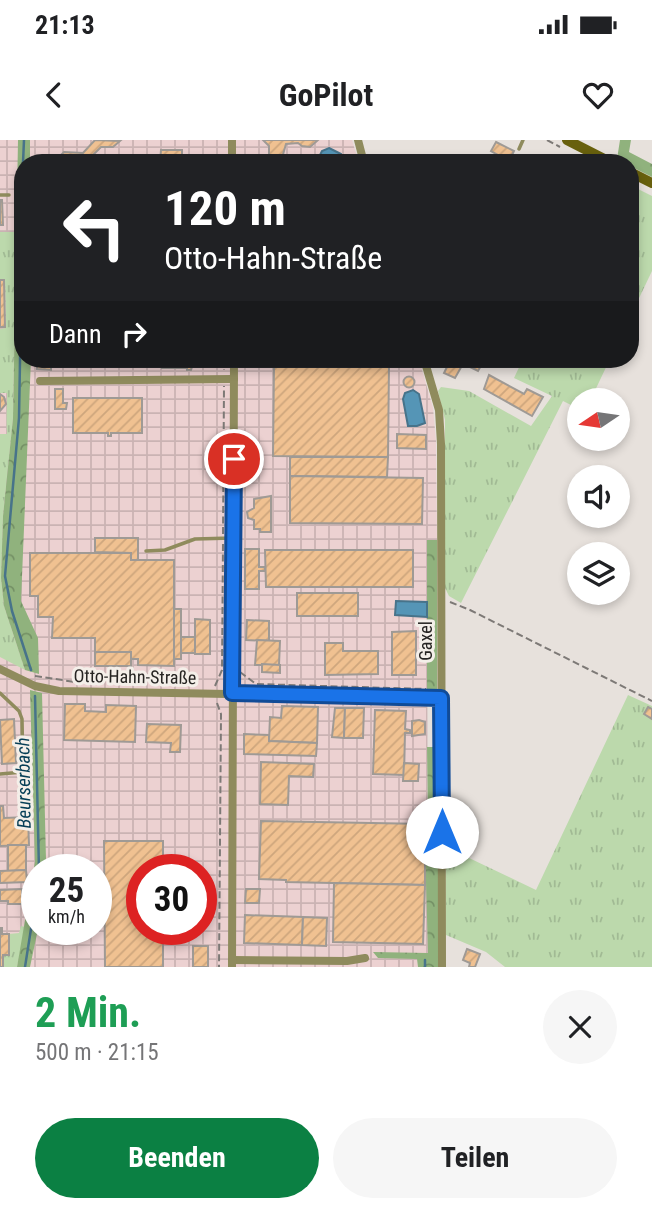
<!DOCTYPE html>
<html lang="de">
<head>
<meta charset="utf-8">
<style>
  body { margin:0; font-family:"Roboto Condensed",sans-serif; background:#f6f6f6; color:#202124; height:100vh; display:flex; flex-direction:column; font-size:26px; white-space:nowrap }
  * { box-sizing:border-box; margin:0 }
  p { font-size:23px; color:#757577 }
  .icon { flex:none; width:38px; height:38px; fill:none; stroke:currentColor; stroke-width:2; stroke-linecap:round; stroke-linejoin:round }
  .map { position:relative; height:827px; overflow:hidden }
  .panel { display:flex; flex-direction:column; background:#fff; flex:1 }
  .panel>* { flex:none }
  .top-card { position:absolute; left:14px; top:14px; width:625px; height:214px; border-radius:28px; box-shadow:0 4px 10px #0003; background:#202124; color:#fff; overflow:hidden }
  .needle { width:46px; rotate:257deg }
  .controls { position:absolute; left:567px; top:248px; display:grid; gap:14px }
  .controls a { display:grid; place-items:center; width:63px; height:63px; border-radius:50%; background:#fff; box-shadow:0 4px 10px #0003; font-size:35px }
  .speed { position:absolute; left:21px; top:714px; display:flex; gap:14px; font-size:35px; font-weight:700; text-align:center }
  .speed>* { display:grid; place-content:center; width:91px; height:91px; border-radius:50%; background:#fff; box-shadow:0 4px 10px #0003; line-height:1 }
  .speed small { font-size:18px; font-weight:400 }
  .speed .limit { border:10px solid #d22; background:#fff; color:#111 }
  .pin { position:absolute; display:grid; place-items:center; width:60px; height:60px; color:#fff; margin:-30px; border:4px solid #fff; border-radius:50%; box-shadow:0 2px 7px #0007 }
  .me { position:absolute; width:77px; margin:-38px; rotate:0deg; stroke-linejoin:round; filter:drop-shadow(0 0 5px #0008) }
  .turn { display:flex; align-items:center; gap:24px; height:147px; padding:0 35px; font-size:32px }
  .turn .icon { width:91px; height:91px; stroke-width:2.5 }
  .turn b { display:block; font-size:49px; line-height:60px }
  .then { display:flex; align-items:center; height:66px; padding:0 35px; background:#0003; gap:14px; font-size:26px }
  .round { display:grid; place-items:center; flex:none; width:74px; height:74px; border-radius:37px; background:#f6f6f6 }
  .overview { display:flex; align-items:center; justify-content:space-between; height:119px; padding:0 35px }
  h1 { font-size:42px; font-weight:700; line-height:52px; color:#1e9e55 }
  .primary-button { display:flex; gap:14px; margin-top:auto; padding:14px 35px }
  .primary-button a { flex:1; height:80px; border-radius:42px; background:#0b8043; color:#fff; font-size:28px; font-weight:700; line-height:80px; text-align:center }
  .primary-button a+a { background:#f6f6f6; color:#202124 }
  .status { display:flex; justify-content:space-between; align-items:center; height:49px; padding:0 35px; background:#fff; direction:ltr }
  .status svg { height:19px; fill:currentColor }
  header { display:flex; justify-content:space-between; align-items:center; height:91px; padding:0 35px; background:#fff; font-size:32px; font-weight:700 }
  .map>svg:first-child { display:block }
  .industrial { fill:url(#industrial-grid); fill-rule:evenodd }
  .grass { fill:url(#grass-tufts) }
  .forest { fill:url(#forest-crowns) }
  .water { fill:#5595b6; stroke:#47738a; stroke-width:2 }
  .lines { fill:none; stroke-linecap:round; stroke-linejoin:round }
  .stream { stroke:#47738a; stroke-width:2.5 }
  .building { fill:url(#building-hatch); stroke:#9f9a95; stroke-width:2 }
  .path { stroke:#7d7976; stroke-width:2; stroke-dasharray:7 3.5; stroke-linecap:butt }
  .lane { stroke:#8f8b5d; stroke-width:3.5 }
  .street { stroke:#8f8b5d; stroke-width:8 }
  .secondary { stroke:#68600d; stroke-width:10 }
  .route-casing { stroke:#114b97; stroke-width:18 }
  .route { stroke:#1a73e8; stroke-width:12 }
  .labels { text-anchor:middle; stroke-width:6; stroke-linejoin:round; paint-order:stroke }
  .street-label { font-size:18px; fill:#262422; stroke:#f4efe9 }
  .water-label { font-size:19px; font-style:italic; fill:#063e56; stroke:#f4efe9 }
</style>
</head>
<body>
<div class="status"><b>21:13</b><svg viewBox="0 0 49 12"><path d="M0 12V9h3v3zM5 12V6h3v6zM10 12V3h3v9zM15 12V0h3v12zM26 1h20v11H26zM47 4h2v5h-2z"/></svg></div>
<header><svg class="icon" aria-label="back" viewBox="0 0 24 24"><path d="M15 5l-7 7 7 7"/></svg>GoPilot<svg class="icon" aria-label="heart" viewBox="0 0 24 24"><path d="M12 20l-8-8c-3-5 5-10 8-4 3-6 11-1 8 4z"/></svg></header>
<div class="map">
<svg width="652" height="827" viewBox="0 0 652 827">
  <defs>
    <pattern id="industrial-grid" width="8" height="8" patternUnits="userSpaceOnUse" patternTransform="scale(1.75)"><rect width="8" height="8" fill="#ecd1d1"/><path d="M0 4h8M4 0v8" fill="none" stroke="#cab3b3"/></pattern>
    <pattern id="grass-tufts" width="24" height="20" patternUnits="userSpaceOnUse" patternTransform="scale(1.75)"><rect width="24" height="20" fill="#bcd9ac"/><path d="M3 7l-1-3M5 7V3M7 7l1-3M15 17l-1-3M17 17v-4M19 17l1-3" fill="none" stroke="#a1ba94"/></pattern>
    <pattern id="forest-crowns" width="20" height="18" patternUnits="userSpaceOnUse" patternTransform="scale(1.75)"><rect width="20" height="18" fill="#90b27d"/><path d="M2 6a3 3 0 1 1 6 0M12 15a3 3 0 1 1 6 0" fill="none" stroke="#759166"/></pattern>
    <pattern id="building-hatch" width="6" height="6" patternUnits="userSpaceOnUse" patternTransform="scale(1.75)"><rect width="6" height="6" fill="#f0c191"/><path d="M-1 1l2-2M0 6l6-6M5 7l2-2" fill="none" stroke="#cea67d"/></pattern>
  </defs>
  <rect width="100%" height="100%" fill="#e7e1dc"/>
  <!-- industrial -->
  <path class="industrial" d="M0,0H352L359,23H23V219H419L433,268L436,301L437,400H427L428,813H417L418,827H0ZM37,730H96V789H37ZM142,730H201V789H142Z"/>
  <!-- grass -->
  <g class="grass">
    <path d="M630,45L652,56V131L630,177Z"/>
    <path d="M0,92H16L13,278L3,376L1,438L4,466L25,530L0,517V294H7C6,280 7,267 7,253H0V189L6,188L5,139H0Z"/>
    <path d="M523,219H610L590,261H579V269L563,261L461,463L449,456L445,448V280L438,251L441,247L469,251L531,286L552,256L514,238Z"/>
    <path d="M628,555L652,566V827H505L486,812L446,795V707L536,750Z"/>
    <path d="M21,786L25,787L17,827H3V815H9V794L19,793Z"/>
  </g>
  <!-- forest -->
  <g class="forest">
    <path d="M18,0H30V23H23V219H31L21,461L38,498L39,534L25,530L4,466L1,438L3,376L13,278Z"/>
    <path d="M620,0H631L629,12L652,24V37L630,26V23L617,19Z"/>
    <path d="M427,400H437V549L427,553Z"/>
    <path d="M30,550L42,553L46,720L45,730H37L38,789L30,827H17L35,722Z"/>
    <path d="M427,607H437L439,827H418L417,819L378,818L373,812L428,813L425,707L428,704L426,703L428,675Z"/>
  </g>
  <!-- water -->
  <g class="water">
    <path d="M329,8L341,14L343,23H316L322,11Z"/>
    <path d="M413,250L419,254L425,283L417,286H408L403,259L405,253Z"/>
    <path d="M396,461L427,462V477L395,475Z"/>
  </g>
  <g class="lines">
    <!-- stream -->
    <g class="stream">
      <path d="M23,23L24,0"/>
      <path d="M23,51L19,278L5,436L12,471L31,530"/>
      <path d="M35,556L39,730"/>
      <path d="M25,827L37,751"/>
      <path d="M425,827V820"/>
    </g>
  </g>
  <!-- building -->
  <g class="building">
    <path d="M95,0L120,1L113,7H101L89,19V23H57V19L64,12L83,13Z"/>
    <path d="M263,0H318L310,7L302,6L298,3L286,4L282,18L284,23H264L269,15V6Z"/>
    <path d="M496,2L514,11L509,21L491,11Z"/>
    <path d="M161,10H182V15H190V23H160Z"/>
    <path d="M0,60H2L3,85H0Z"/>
    <path d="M0,140H4L5,187H0Z"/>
    <path d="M37,219H51V230L37,229Z"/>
    <rect x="95" y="219" width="18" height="7"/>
    <path d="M124,219H142V227L124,226Z"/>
    <rect x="162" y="219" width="52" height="2"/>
    <path d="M451,219L464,222L455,238L444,233Z"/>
    <path d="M474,220L482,224L478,231L470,227Z"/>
    <path d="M158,221H214V227H192L191,230H187V228H162V224H158Z"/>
    <path d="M274,224L389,226L388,317L273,316Z"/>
    <path d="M489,235L524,254L527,249L543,257L532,276L484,249Z"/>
    <circle cx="409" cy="242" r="5.5"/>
    <path d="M55,249H63V263H67L66,269H55Z"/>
    <path d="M0,254L4,257L6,264L0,271Z"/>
    <path d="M73,258H142V293H111V296H108V293H73Z"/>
    <path d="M397,294L426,295V309L397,308Z"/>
    <path d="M290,317H388L387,337L290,336Z"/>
    <path d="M290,336L423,338L422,384L290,383Z"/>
    <path d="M271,356V392H260V389H254V380L248,378L247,372L254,368V359Z"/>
    <path d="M95,398H138V420H131V413L95,412Z"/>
    <path d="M245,409H259V427H265V431H259V449H245Z"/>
    <path d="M265,410H413V447H266Z"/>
    <path d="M30,413H131V420H174V526L138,525V519H131V512H95V498H52L53,477H38V456H30Z"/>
    <rect x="297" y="453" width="61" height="23"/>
    <rect x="174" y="469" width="7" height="50"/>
    <path d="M195,479L210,480V514H195Z"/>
    <path d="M247,480L269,481V501L246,500Z"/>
    <path d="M416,491V535H392V492Z"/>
    <rect x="181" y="497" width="14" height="16"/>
    <path d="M257,500L280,501L279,525H255Z"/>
    <path d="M325,503H343V511H378V534L325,535Z"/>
    <rect x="95" y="512" width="36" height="14"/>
    <path d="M262,524L280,525V533L262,532Z"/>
    <path d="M65,564H85V571L106,572V565L136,566L135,602L64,600Z"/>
    <path d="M282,566L318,567L317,603L269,601L270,577L281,578Z"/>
    <path d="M648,567L652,569V579L644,574Z"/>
    <path d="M335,568H345L344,598L332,597Z"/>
    <path d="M345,568H364L363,598H344Z"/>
    <path d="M375,570L406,571L405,589L410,590V593H405L404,635L373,634Z"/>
    <path d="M14,579L16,623L2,624L0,580Z"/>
    <path d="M419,580L425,582V594L412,596V581Z"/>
    <path d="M147,584L181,585L180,612H170L171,603L146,602Z"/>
    <path d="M244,594L269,595V601L317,603L316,616L244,614Z"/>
    <path d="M261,622L314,624L313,637L289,636L288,665L260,664Z"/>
    <path d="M404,623L419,624L418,641H403Z"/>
    <path d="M0,666H3L4,678L28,677L29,705L0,706Z"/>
    <path d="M261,681L426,684V703H428L427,707H425V745L286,742V740L259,739Z"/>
    <path d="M104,701H163V730H142V789H163V827H105Z"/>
    <path d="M8,705H26V730L8,731Z"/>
    <path d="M26,730L27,742L0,743V731Z"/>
    <path d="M334,743L425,745L423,804L333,802Z"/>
    <path d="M22,749V764H8V761H0V750Z"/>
    <path d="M246,749H260L259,763H245Z"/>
    <path d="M245,775L303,777L302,805L244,803Z"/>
    <path d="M303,777L327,778L326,806L302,805Z"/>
    <path d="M0,788H2V794H9V815H3V827H0Z"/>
    <rect x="193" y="806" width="15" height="21"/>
    <path d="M467,809L480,814L475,827H469L470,823L463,820Z"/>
  </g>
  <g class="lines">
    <!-- path -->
    <g class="path">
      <path d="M547,0L560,7"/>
      <path d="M224,219V230"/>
      <path d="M223,394L224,246"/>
      <path d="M450,462L470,470L652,561"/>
      <path d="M240,532L256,544L426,549"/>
      <path d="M35,536L82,543"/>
      <path d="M215,546L222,530L223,403"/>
      <path d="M217,563L221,574L219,827"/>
    </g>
    <!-- lane -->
    <g class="lane">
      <path d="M519,9L523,0"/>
      <path d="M0,55H9"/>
      <path d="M146,411L165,410L195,399L232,398"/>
      <path d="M0,553L19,571L22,579L23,632L0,634"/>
    </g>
    <!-- street -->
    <g class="street">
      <path d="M232,0V23"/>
      <path d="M358,0L364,23"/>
      <path d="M424,219L439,270L441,304L442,827"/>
      <path d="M40,241L234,239"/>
      <path d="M0,529L35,546L59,551L441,558"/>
      <path d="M232,820L347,821L365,818"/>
      <path d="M232,827L234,219"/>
    </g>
    <!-- secondary -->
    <g class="secondary">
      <path d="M567,0L612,23"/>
      <path d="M630,32L652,43"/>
    </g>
  </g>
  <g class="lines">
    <!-- route casing -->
    <g class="route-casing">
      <path id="route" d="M234,319L232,553L441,558L442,692"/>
    </g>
    <!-- route -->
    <use href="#route" class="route"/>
  </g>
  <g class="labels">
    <!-- street labels -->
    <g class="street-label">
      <text transform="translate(426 501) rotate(-90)" y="6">Gaxel</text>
      <text transform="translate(135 537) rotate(1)" y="6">Otto-Hahn-Straße</text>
    </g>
    <!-- water labels -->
    <g class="water-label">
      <text transform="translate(23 643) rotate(-91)" y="7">Beurserbach</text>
    </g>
  </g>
</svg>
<div class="controls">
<a><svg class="needle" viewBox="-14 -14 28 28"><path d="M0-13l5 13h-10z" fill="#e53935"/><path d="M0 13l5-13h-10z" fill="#757577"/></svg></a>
<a><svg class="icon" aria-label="sound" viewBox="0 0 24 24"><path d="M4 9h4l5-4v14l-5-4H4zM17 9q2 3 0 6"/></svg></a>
<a><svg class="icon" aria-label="layers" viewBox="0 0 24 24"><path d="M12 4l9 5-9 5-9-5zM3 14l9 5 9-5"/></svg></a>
</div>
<div class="speed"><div>25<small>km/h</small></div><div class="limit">30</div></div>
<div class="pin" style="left:234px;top:319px;background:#d93025"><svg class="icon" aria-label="arrive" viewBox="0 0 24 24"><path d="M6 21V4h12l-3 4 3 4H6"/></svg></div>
<svg class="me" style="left:442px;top:692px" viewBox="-20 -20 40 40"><circle r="19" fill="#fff"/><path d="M0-13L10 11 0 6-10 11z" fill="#1a73e8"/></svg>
<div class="top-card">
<div class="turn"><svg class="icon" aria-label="left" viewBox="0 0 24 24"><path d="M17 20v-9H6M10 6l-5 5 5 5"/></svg><div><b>120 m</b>Otto-Hahn-Straße</div></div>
<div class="then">Dann<svg class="icon" aria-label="right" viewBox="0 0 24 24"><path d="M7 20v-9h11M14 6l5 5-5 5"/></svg></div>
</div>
</div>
<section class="panel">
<div class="overview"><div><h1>2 Min.</h1><p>500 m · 21:15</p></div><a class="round"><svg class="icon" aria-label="close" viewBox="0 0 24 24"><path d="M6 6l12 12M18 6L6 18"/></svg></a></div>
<div class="primary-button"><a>Beenden</a><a>Teilen</a></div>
</section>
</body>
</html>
